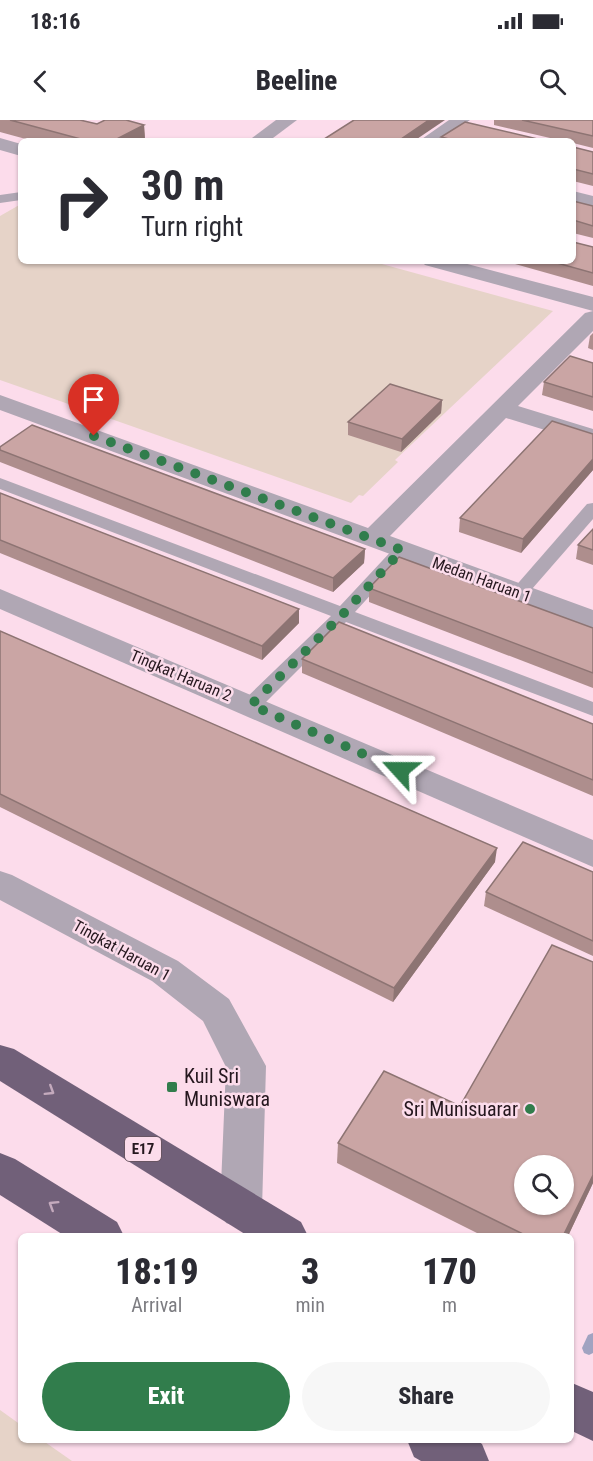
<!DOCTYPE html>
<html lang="en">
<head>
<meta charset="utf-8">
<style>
  body { margin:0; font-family:"Roboto Condensed",sans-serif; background:#f7f7f7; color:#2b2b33; height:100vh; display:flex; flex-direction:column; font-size:22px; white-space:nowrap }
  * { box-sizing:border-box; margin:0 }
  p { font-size:20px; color:#7c7c81 }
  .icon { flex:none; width:33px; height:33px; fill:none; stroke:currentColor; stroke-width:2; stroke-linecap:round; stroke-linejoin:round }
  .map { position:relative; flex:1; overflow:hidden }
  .panel { position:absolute; left:18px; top:1113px; width:556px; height:210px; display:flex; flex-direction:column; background:#fff; border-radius:9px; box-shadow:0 2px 4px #0004 }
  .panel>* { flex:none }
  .guide { position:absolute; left:18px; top:18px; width:558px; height:126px; border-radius:9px; box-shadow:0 2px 4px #0004; background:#fff; color:#2b2b33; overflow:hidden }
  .buttons { position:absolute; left:514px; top:1035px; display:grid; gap:12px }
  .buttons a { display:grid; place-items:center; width:60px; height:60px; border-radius:50%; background:#fff; box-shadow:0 2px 4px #0004; font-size:30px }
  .pin { position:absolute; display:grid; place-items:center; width:51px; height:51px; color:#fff; margin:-62px -26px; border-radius:50% 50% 50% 0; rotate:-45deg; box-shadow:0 0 6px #0007 }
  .pin .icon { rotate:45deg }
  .me { position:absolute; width:66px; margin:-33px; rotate:294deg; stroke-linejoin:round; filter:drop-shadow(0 0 4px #0008) }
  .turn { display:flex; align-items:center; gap:21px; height:126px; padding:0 24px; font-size:27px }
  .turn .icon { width:78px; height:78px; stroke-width:2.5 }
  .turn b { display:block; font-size:42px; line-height:51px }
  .eta { display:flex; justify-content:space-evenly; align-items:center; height:102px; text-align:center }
  .eta b { font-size:36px; font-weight:800; line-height:42px }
  .action { display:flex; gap:12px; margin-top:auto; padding:12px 24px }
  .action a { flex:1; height:69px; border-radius:36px; background:#317d4c; color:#fff; font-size:24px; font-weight:800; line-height:69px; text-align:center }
  .action a+a { background:#f7f7f7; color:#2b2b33 }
  .status { display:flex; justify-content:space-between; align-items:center; height:42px; padding:0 30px; background:#fff; direction:ltr }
  .status svg { height:16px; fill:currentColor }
  header { display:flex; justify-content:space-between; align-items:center; height:78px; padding:0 24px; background:#fff; font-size:27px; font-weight:800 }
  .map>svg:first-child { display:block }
  .green { fill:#e6d3c8 }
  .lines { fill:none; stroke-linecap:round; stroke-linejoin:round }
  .stream { fill:#a1a3c1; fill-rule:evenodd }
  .lane { fill:#b0a7b4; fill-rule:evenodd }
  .street { fill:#b0a7b4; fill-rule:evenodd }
  .highway { fill:#716079; fill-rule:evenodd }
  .wall { fill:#ae8e8d }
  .shaded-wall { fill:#8d7473 }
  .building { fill:#caa5a4; stroke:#8d7473; stroke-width:1.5; fill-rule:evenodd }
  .oneway { stroke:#c4aabd }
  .route { stroke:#317d4c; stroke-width:10; stroke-dasharray:0 18 }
  .poi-dot { fill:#317d4c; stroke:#fcdceb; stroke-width:2 }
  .labels { text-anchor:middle; stroke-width:5; stroke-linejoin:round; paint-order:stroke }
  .shield { fill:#fcdceb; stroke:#66525c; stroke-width:1.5 }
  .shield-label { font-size:15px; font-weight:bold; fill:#25171e }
  .street-label { font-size:16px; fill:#25171e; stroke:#fcdceb }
  .near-poi-label { font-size:20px; fill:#25171e; stroke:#fcdceb; text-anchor:start }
</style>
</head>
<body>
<div class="status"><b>18:16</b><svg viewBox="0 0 49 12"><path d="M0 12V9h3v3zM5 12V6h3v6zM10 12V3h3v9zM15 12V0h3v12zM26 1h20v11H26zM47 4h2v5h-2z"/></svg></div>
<header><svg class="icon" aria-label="back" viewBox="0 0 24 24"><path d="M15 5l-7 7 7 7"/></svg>Beeline<svg class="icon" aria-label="search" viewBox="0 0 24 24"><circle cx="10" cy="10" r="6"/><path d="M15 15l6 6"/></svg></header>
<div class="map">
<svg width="593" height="1341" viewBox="0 0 593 1341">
  <rect width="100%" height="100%" fill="#fcdceb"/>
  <!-- green -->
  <g class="green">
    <path d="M21,84V141H371L553,191L395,340L398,342L363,376L359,375L351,383L0,260V96Z"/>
    <path d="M0,1290L21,1305V1320H42L72,1341H0Z"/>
  </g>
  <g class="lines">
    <!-- stream -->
    <path class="stream" d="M593,1213V1233L589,1235L584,1233L582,1228L588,1215Z"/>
    <!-- lane -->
    <g class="lane">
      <path d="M21,72V80L0,83V75Z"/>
      <path d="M0,358L340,486L396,426H408L411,430L408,434L355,492L593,582V596L346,502L258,590L251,592L244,590L241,585L244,580L331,496L0,369Z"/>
      <path d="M593,383V399L525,477H513L510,473L513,469L587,384Z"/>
    </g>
    <!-- street -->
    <g class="street">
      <path d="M276,0H297L269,21H248Z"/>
      <path d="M449,0H470L441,21H419Z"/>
      <path d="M0,18L21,24V36L0,30Z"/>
      <path d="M573,71L593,76V88L573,83Z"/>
      <path d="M421,141H456L593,177V191L425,145Z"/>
      <path d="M593,191V211L518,286L593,309V325L506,298L390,416L593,490V509L0,290V275L368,408L585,193Z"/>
      <path d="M0,469L593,720V747L0,489Z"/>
      <path d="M0,751L12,755L178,841L229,879L266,946L262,1089L256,1103L241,1108L226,1103L220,1089L226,947L203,901L152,861L0,780Z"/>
    </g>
    <!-- highway -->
    <g class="highway">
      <path d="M0,925L14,929L301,1102L308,1116H248L0,961Z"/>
      <path d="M0,1033L15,1039L117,1102L124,1116H65L0,1075Z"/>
      <path d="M572,1263L593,1272V1321L572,1311Z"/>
      <path d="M407,1320H476L482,1324L489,1341H421L414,1337Z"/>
    </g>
  </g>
  <!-- wall -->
  <g class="wall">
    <path d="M0,0H80L97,4L144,5L145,20L142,21H33L0,12Z"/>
    <path d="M494,0H593V28L573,23V21H563L494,5Z"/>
    <path d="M441,17L546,21H441Z"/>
    <path d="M573,27L593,32V66L573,61Z"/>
    <path d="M573,81L593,86V118L573,113Z"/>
    <path d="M593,127V166L504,141H573Z"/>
    <path d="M593,213V230L588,228L590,216Z"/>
    <path d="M593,243V291L542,275L544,262Z"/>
    <path d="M442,280L441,293L401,332L348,315V302Z"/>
    <path d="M593,314V350L521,433L459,412L460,398Z"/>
    <path d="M0,327L365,429L364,443L333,472L0,342Z"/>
    <path d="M0,373L299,489V503L262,540L0,433Z"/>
    <path d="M593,409V445L576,439L578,425Z"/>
    <path d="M369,468L593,508V568L369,482Z"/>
    <path d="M0,511L495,742L393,882L0,687Z"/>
    <path d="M302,539L593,604V676L302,553Z"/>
    <path d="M593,752V836L484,786L486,772Z"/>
    <path d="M460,986L593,1063L568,1116H483L337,1043L338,1023Z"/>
  </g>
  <!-- shaded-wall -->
  <g class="shaded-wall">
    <path d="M429,0H445L414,21H398Z"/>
    <path d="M144,5L145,20L142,21H113Z"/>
    <path d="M442,280L441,293L401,332L402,319Z"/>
    <path d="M593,339V350L521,433L523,419Z"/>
    <path d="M365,429L364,443L333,472V458Z"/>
    <path d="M299,489V503L262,540V526Z"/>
    <path d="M497,728L495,742L393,882L394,868Z"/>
    <path d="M593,1055V1063L568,1116H563Z"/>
  </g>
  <!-- building -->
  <g class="building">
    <path d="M10,0H80L97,4L105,0H126L144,5L113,21H88Z"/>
    <path d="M354,0H429L398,21H321Z"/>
    <path d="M522,0H593V16Z"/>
    <path d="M465,2L546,21H457L441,17Z"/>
    <path d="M573,27L593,32V54L573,49Z"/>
    <path d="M573,81L593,86V106L573,100Z"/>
    <path d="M573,122L593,127V153L550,141H573Z"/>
    <path d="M570,236L593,243V277L544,262Z"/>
    <path d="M390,264L442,280L402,319L348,302Z"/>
    <path d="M552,301L593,314V339L523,419L460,398Z"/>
    <path d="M32,305L365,429L333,458L0,330V327Z"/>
    <path d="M0,373L299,489L262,526L0,420Z"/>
    <path d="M593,409V430L578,425Z"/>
    <path d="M399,437L593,508V553L369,468Z"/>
    <path d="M339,502L593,604V660L302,539Z"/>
    <path d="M0,511L497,728L394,868L0,674Z"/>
    <path d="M523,722L593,752V821L486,772Z"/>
    <path d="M552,825L593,842V1055L563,1116H527L338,1023L384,951L460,986ZM525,1046H564V1084H525Z"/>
  </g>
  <!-- one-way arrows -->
  <defs><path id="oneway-chevron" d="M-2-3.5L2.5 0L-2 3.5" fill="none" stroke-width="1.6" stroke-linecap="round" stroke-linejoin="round" transform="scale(1.5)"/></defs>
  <g class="oneway">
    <use href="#oneway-chevron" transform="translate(50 971) rotate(32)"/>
    <use href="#oneway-chevron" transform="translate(53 1085) rotate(-148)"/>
  </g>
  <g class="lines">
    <!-- route -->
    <path class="route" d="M94,316L402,430L343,494L251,585L400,650"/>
  </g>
  <!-- markers -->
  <g class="poi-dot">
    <rect x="166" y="961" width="12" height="12" rx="3"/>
    <circle cx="530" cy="989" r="6"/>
  </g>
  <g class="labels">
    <!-- shield labels -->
    <rect class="shield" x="125" y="1017" width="36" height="24" rx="4.5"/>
    <g class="shield-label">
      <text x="143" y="1034">E17</text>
    </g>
    <!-- street labels -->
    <g class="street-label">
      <text transform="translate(482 459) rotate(20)" y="6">Medan Haruan 1</text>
      <text transform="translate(181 555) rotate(23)" y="6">Tingkat Haruan 2</text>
      <text transform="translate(122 830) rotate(29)" y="6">Tingkat Haruan 1</text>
    </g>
    <!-- near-poi labels -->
    <g class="near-poi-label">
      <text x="184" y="963">Kuil Sri<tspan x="184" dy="23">Muniswara</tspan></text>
      <text x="518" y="996" text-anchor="end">Sri Munisuarar</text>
    </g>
  </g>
</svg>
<div class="buttons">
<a><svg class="icon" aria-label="search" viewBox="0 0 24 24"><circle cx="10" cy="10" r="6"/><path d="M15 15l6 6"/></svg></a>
</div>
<div class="pin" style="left:94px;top:316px;background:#d93025"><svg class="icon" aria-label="arrive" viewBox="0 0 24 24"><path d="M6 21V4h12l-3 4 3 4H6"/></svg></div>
<svg class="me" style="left:400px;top:650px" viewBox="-20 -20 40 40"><path d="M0-17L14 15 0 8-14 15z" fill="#317d4c" stroke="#fff" stroke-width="4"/></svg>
<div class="guide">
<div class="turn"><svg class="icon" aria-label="right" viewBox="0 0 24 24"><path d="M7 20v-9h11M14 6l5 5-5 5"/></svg><div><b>30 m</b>Turn right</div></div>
</div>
<section class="panel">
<div class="eta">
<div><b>18:19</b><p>Arrival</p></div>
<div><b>3</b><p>min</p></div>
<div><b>170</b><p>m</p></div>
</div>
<div class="action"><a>Exit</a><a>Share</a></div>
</section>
</div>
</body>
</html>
